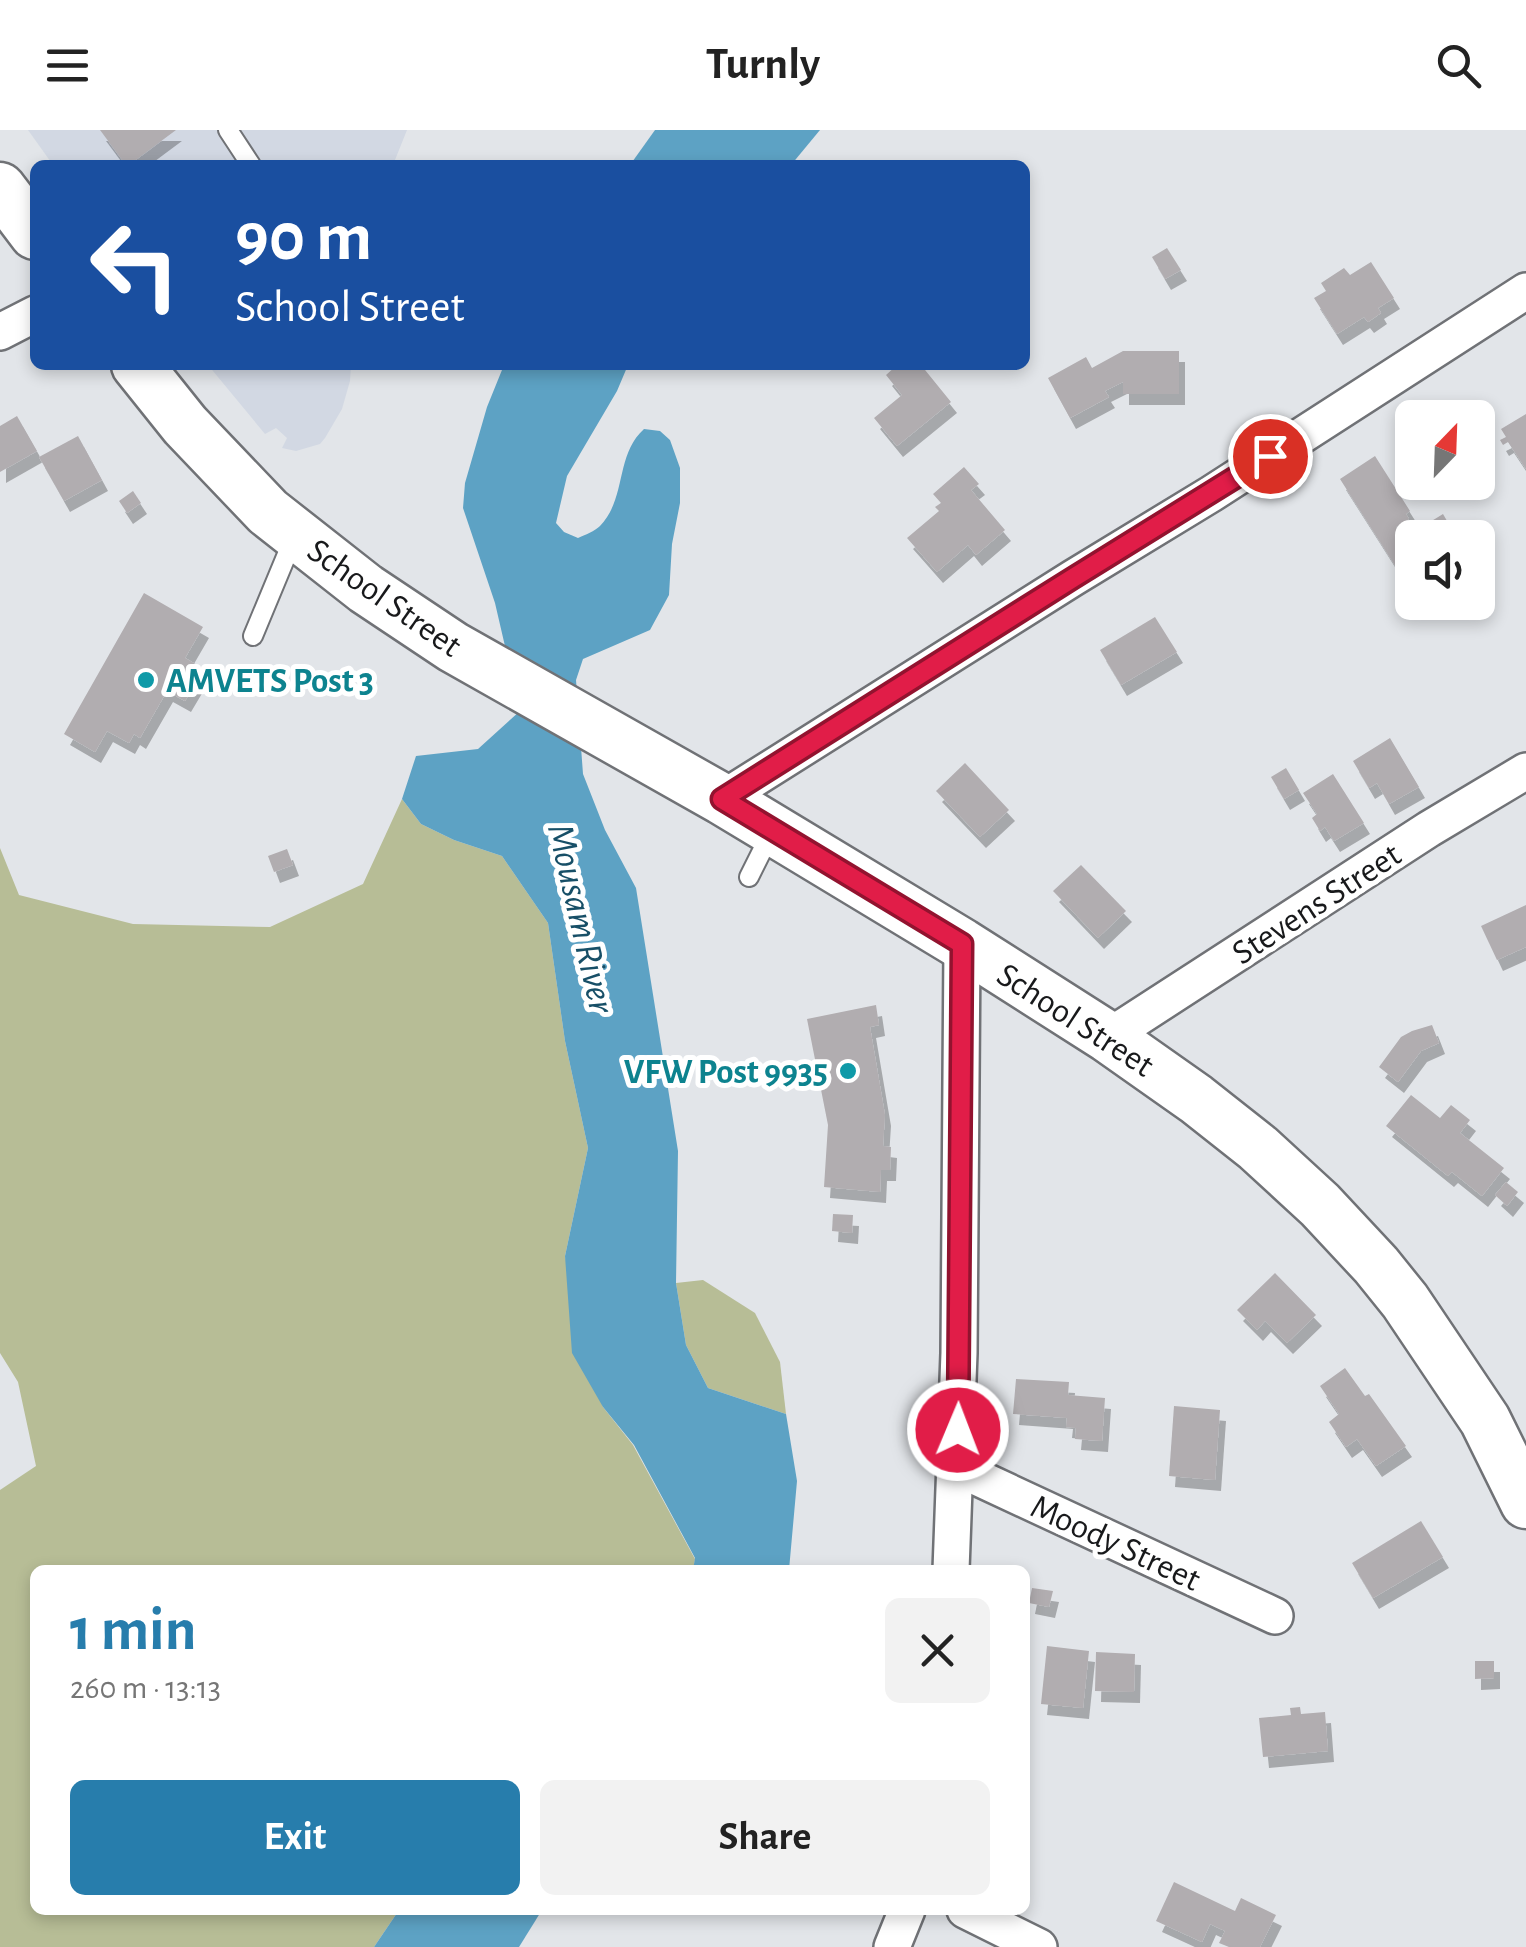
<!DOCTYPE html>
<html lang="en">
<head>
<meta charset="utf-8">
<style>
  body { margin:0; font-family:"Alegreya Sans",sans-serif; background:#f2f2f2; color:#222; height:100vh; display:flex; flex-direction:column; font-size:38px; white-space:nowrap }
  * { box-sizing:border-box; margin:0 }
  p { font-size:32px; color:#767676 }
  .icon { flex:none; width:55px; height:55px; fill:none; stroke:currentColor; stroke-width:2; stroke-linecap:round; stroke-linejoin:round }
  .map { position:relative; flex:1; overflow:hidden }
  .sheet { position:absolute; left:30px; top:1435px; width:1000px; height:350px; display:flex; flex-direction:column; background:#fff; border-radius:15px; box-shadow:0 5px 15px #0003 }
  .sheet>* { flex:none }
  .top-card { position:absolute; left:30px; top:30px; width:1000px; height:210px; border-radius:15px; box-shadow:0 5px 15px #0003; background:#1a4fa0; color:#fff; overflow:hidden }
  .needle { width:65px; rotate:23deg }
  .buttons { position:absolute; left:1395px; top:270px; display:grid; gap:20px }
  .buttons a { display:grid; place-items:center; width:100px; height:100px; border-radius:15px; background:#fff; box-shadow:0 5px 15px #0003; font-size:50px }
  .pin { position:absolute; display:grid; place-items:center; width:85px; height:85px; color:#fff; margin:-42px; border:5px solid #fff; border-radius:50%; box-shadow:0 2px 10px #0007 }
  .me { position:absolute; width:110px; margin:-55px; rotate:1deg; stroke-linejoin:round; filter:drop-shadow(0 0 8px #0008) }
  .turn { display:flex; align-items:center; gap:35px; height:210px; padding:0 40px; font-size:45px }
  .turn .icon { width:130px; height:130px; stroke-width:2.5 }
  .turn b { display:block; font-size:70px; line-height:85px }
  .round { display:grid; place-items:center; flex:none; width:105px; height:105px; border-radius:15px; background:#f2f2f2 }
  .headline { display:flex; align-items:center; justify-content:space-between; height:170px; padding:0 40px }
  h1 { font-size:60px; font-weight:700; line-height:75px; color:#277dac }
  .primary-button { display:flex; gap:20px; margin-top:auto; padding:20px 40px }
  .primary-button a { flex:1; height:115px; border-radius:15px; background:#277dac; color:#fff; font-size:40px; font-weight:700; line-height:115px; text-align:center }
  .primary-button a+a { background:#f2f2f2; color:#222 }
  header { display:flex; justify-content:space-between; align-items:center; height:130px; padding:0 40px; background:#fff; font-size:45px; font-weight:700 }
  .map>svg:first-child { display:block }
  .built { fill:#d2d8e3 }
  .green { fill:#b7bd96 }
  .water { fill:#5da2c4 }
  .building { fill:#b1adb0; filter:url(#shadow) }
  .lines { fill:none; stroke-linecap:round; stroke-linejoin:round }
  .lane-casing { stroke:#707276; stroke-width:22 }
  .street-casing { stroke:#707276; stroke-width:40 }
  .secondary-casing { stroke:#707276; stroke-width:55 }
  .lane { stroke:#fff; stroke-width:18 }
  .street { stroke:#fff; stroke-width:35 }
  .secondary { stroke:#fff; stroke-width:50 }
  .route-casing { stroke:#92132f; stroke-width:25 }
  .route { stroke:#e11d48; stroke-width:18 }
  .culture-dot { fill:#0f9aa8; stroke:#fff; stroke-width:4 }
  .labels { text-anchor:middle; stroke-width:10; stroke-linejoin:round; paint-order:stroke }
  .street-label { font-size:35px; fill:#18191b; stroke:#fff }
  .culture-label { font-size:35px; font-weight:bold; fill:#0d838f; stroke:#fff; text-anchor:start }
  .water-label { font-size:38px; font-style:italic; fill:#174f67; stroke:#fff }
</style>
</head>
<body>
<header><svg class="icon" aria-label="menu" viewBox="0 0 24 24"><path d="M4 6h16M4 12h16M4 18h16"/></svg>Turnly<svg class="icon" aria-label="search" viewBox="0 0 24 24"><circle cx="10" cy="10" r="6"/><path d="M15 15l6 6"/></svg></header>
<div class="map">
<svg width="1526" height="1817" viewBox="0 0 1526 1817">
  <defs>
    <filter id="shadow"><feDropShadow dx="6" dy="11" stdDeviation="0" flood-color="#0004"/></filter>
  </defs>
  <rect width="100%" height="100%" fill="#e2e5e9"/>
  <!-- built -->
  <g class="built">
    <path d="M28,0H407L393,35H53Z"/>
    <path d="M208,235H351L350,251L342,279L325,308L320,314L296,321L282,318L287,308L276,298L265,304Z"/>
  </g>
  <!-- green -->
  <g class="green">
    <path d="M402,669L421,694L454,710L502,726L548,793L565,911L588,1018L565,1126L603,1277L633,1315L695,1429L693,1440H35V1780H399L374,1817H0V1360L36,1336L18,1252L0,1223V718L19,765L133,794L270,797L363,754Z"/>
    <path d="M703,1150L755,1183L780,1232L786,1284L708,1258L686,1215L676,1153Z"/>
  </g>
  <!-- water -->
  <g class="water">
    <path d="M655,0H820L791,35H630Z"/>
    <path d="M504,235H628L617,261L567,346L556,393L564,402L578,408C585,405 595,401 600,396C627,368 615,325 644,299L660,301L670,310L680,338V373L672,414L669,465L650,500L583,529L576,550L583,644L605,700L636,758L678,1021L676,1153L686,1215L708,1258L786,1284L797,1351L789,1440H693L695,1428L634,1315L603,1277L572,1223L565,1126L588,1018L565,911L548,793L502,726L454,710L421,694L402,669L416,626L478,619L520,581L495,473L463,378L465,353L487,277Z"/>
    <path d="M399,1780H542L519,1817H374Z"/>
  </g>
  <!-- building -->
  <g class="building">
    <path d="M100,0H176L129,35H126Z"/>
    <path d="M1167,118L1181,140L1165,149L1152,127Z"/>
    <path d="M1371,132L1394,168L1378,178L1381,183L1368,192L1364,187L1337,204L1314,168L1326,161L1321,153L1344,138L1350,145Z"/>
    <path d="M1123,221H1179V264H1123V252L1105,261L1109,267L1070,288L1048,248L1086,227L1092,238Z"/>
    <path d="M897,235H921L951,272L897,316L874,288L902,265L886,245Z"/>
    <path d="M1526,284V339L1508,312L1503,315L1500,310L1506,307L1501,299Z"/>
    <path d="M17,286L37,321L0,342V296Z"/>
    <path d="M78,306L102,350L64,371L39,327Z"/>
    <path d="M1375,326L1410,381L1406,384L1409,389L1396,397L1412,422V426L1396,437L1340,349Z"/>
    <path d="M964,337L979,354L971,360L1005,400L976,425L968,415L937,442L907,408L939,381L935,377L941,373L933,364Z"/>
    <path d="M133,361L141,373L127,383L119,371Z"/>
    <path d="M1443,384L1457,408H1415L1412,403Z"/>
    <path d="M144,463L203,497L185,528L204,539L185,571L167,561L140,608L134,604L129,613L107,601L95,622L64,604Z"/>
    <path d="M1155,487L1177,522L1121,555L1100,520Z"/>
    <path d="M1390,608L1419,657L1389,674L1377,653L1369,658L1353,631Z"/>
    <path d="M965,633L1009,680L980,707L936,661Z"/>
    <path d="M1286,638L1299,660L1284,669L1271,647Z"/>
    <path d="M1333,644L1364,693L1334,711L1325,697L1320,701L1312,688L1317,684L1303,663Z"/>
    <path d="M287,719L293,735L274,742L268,726Z"/>
    <path d="M1081,735L1126,781L1098,808L1053,761Z"/>
    <path d="M1526,775V817L1497,830L1481,796Z"/>
    <path d="M876,875L879,895L870,897L885,985L883,1016L891,1017L890,1040H881L880,1062L824,1057L828,995L807,889Z"/>
    <path d="M1432,895L1439,913L1421,921L1398,952L1379,937L1401,907L1412,901Z"/>
    <path d="M1411,965L1440,988L1451,975L1470,990L1460,1003L1504,1038L1482,1066L1452,1042L1448,1046L1386,996Z"/>
    <path d="M1506,1052L1518,1062L1507,1076L1495,1065Z"/>
    <path d="M833,1084L853,1085L852,1103L832,1101Z"/>
    <path d="M1275,1143L1316,1185L1287,1213L1265,1191L1257,1200L1237,1180Z"/>
    <path d="M1345,1238L1365,1266L1369,1264L1406,1316L1376,1336L1357,1309L1346,1317L1329,1292L1339,1284L1320,1256Z"/>
    <path d="M1016,1249L1069,1252L1068,1265L1105,1268L1102,1311L1075,1309L1076,1298L1066,1297L1067,1288L1013,1284Z"/>
    <path d="M1174,1276L1220,1280L1215,1350L1169,1346Z"/>
    <path d="M1421,1391L1443,1427L1373,1468L1352,1433Z"/>
    <path d="M1032,1458L1053,1461L1049,1477L1029,1473Z"/>
    <path d="M1047,1516L1089,1521L1083,1578L1041,1574Z"/>
    <path d="M1096,1522L1135,1524L1134,1562L1095,1561Z"/>
    <path d="M1475,1531H1494V1548L1475,1549Z"/>
    <path d="M1300,1577L1301,1584L1325,1582L1328,1621L1263,1627L1259,1588L1291,1585L1290,1578Z"/>
    <path d="M1174,1752L1235,1781L1241,1768L1276,1785L1260,1817H1229L1219,1813L1225,1801L1210,1794L1202,1812L1156,1791Z"/>
  </g>
  <g class="lines">
    <!-- lane casing -->
    <g class="lane-casing">
      <g id="lane">
        <path d="M228,0L251,35"/>
        <path d="M253,506L295,405"/>
        <path d="M749,747L771,703"/>
      </g>
    </g>
    <!-- street casing -->
    <g class="street-casing">
      <g id="street">
        <path d="M0,202L35,184"/>
        <path d="M722,669L1073,448L1211,364L1526,161"/>
        <path d="M1108,907L1429,699L1526,641"/>
        <path d="M957,1338L1275,1486"/>
        <path d="M951,1440L959,1223L962,814"/>
        <path d="M965,1780L1039,1817"/>
        <path d="M892,1817L907,1780"/>
      </g>
    </g>
    <!-- secondary casing -->
    <g class="secondary-casing">
      <g id="secondary">
        <path d="M0,58L35,104"/>
        <path d="M137,235L185,295L268,382L366,459L453,517L722,669L962,814L1108,907L1196,969L1258,1018L1320,1075L1376,1135L1405,1171L1485,1290L1526,1373"/>
      </g>
    </g>
    <!-- lane -->
    <use href="#lane" class="lane"/>
    <!-- street -->
    <use href="#street" class="street"/>
    <!-- secondary -->
    <use href="#secondary" class="secondary"/>
  </g>
  <g class="lines">
    <!-- route casing -->
    <g class="route-casing">
      <path id="route" d="M958,1300L962,814L722,669L1073,448L1270,326"/>
    </g>
    <!-- route -->
    <use href="#route" class="route"/>
  </g>
  <!-- markers -->
  <g class="culture-dot">
    <circle cx="146" cy="550" r="10"/>
    <circle cx="848" cy="941" r="10"/>
  </g>
  <g class="labels">
    <!-- street labels -->
    <g class="street-label">
      <text transform="translate(385 467) rotate(35)" y="12">School Street</text>
      <text transform="translate(1316 773) rotate(-33)" y="12">Stevens Street</text>
      <text transform="translate(1076 889) rotate(33)" y="12">School Street</text>
      <text transform="translate(1116 1412) rotate(25)" y="12">Moody Street</text>
    </g>
    <!-- culture labels -->
    <g class="culture-label">
      <text x="166" y="562">AMVETS Post 3</text>
      <text x="828" y="953" text-anchor="end">VFW Post 9935</text>
    </g>
    <!-- water labels -->
    <g class="water-label">
      <text transform="translate(582 788) rotate(77)" y="13">Mousam River</text>
    </g>
  </g>
</svg>
<div class="buttons">
<a><svg class="needle" viewBox="-14 -14 28 28"><path d="M0-13l5 13h-10z" fill="#e53935"/><path d="M0 13l5-13h-10z" fill="#767676"/></svg></a>
<a><svg class="icon" aria-label="sound" viewBox="0 0 24 24"><path d="M4 9h4l5-4v14l-5-4H4zM17 9q2 3 0 6"/></svg></a>
</div>
<div class="pin" style="left:1270px;top:326px;background:#d93025"><svg class="icon" aria-label="arrive" viewBox="0 0 24 24"><path d="M6 21V4h12l-3 4 3 4H6"/></svg></div>
<svg class="me" style="left:958px;top:1300px" viewBox="-20 -20 40 40"><circle r="17" fill="#e11d48" stroke="#fff" stroke-width="3"/><path d="M0-11L8 9 0 5-8 9z" fill="#fff"/></svg>
<div class="top-card">
<div class="turn"><svg class="icon" aria-label="left" viewBox="0 0 24 24"><path d="M17 20v-9H6M10 6l-5 5 5 5"/></svg><div><b>90 m</b>School Street</div></div>
</div>
<section class="sheet">
<div class="headline"><div><h1>1 min</h1><p>260 m · 13:13</p></div><a class="round"><svg class="icon" aria-label="close" viewBox="0 0 24 24"><path d="M6 6l12 12M18 6L6 18"/></svg></a></div>
<div class="primary-button"><a>Exit</a><a>Share</a></div>
</section>
</div>
</body>
</html>
